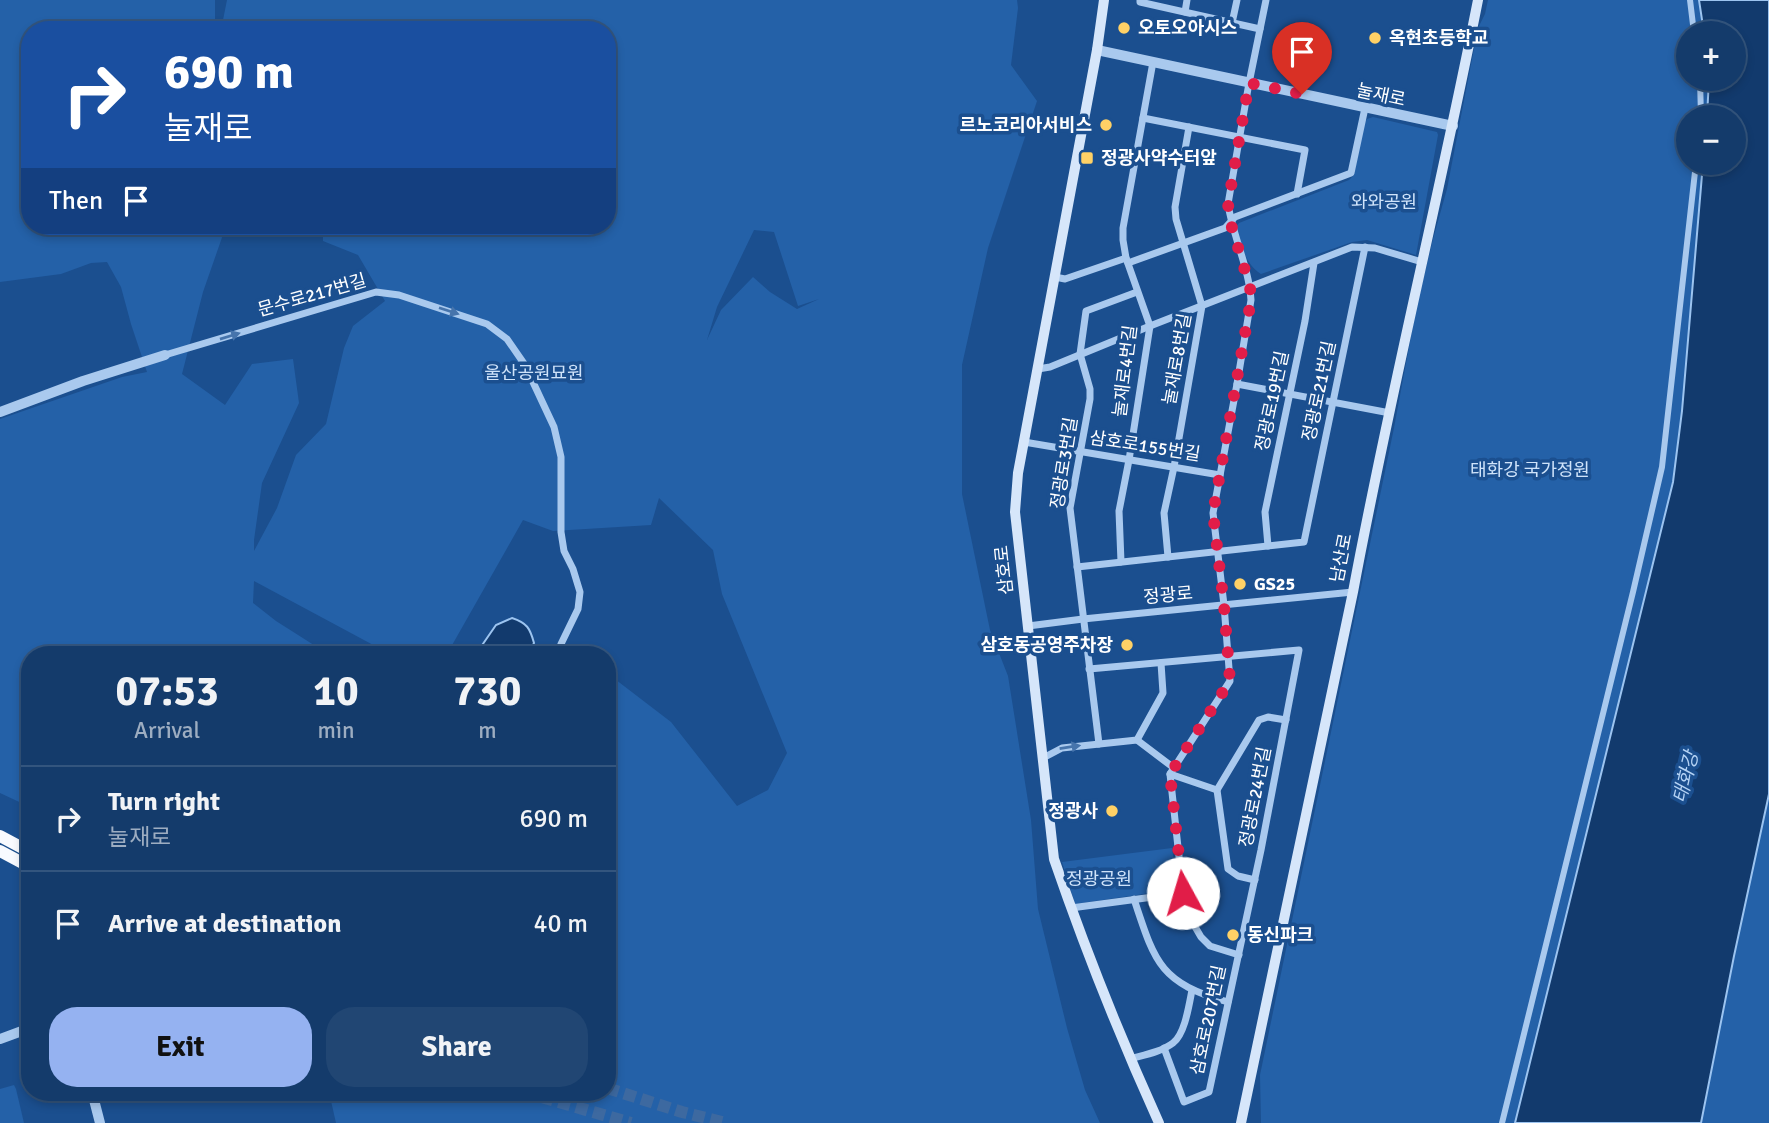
<!DOCTYPE html>
<html lang="en">
<head>
<meta charset="utf-8">
<style>
  body { margin:0; font-family:Signika,"Noto Sans KR",sans-serif; background:#214673; color:#f1f3f6; height:100vh; display:flex; flex-direction:column; font-size:26px; white-space:nowrap }
  * { box-sizing:border-box; margin:0 }
  p { font-size:23px; color:#9dadc1 }
  .icon { flex:none; width:38px; height:38px; fill:none; stroke:currentColor; stroke-width:2; stroke-linecap:round; stroke-linejoin:round }
  .map { position:relative; flex:1; overflow:hidden }
  .drawer { position:absolute; left:21px; top:646px; width:595px; height:455px; display:flex; flex-direction:column; background:#143b6b; border-radius:28px; box-shadow:0 4px 10px #0003,0 0 0 2px #33557e }
  .drawer>* { flex:none }
  .hud { position:absolute; left:21px; top:21px; width:595px; height:214px; border-radius:28px; box-shadow:0 4px 10px #0003,0 0 0 2px #33557e; background:#1a4fa0; color:#fff; overflow:hidden }
  .buttons { position:absolute; left:1676px; top:21px; display:grid; gap:14px }
  .buttons a { display:grid; place-items:center; width:70px; height:70px; border-radius:50%; background:#143b6b; box-shadow:0 4px 10px #0003,0 0 0 2px #33557e; font-size:35px }
  .pin { position:absolute; display:grid; place-items:center; width:60px; height:60px; color:#fff; margin:-72px -30px; border-radius:50% 50% 50% 0; rotate:-45deg; box-shadow:0 0 7px #0007 }
  .pin .icon { rotate:45deg }
  .me { position:absolute; width:77px; margin:-38px; rotate:354deg; stroke-linejoin:round; filter:drop-shadow(0 0 5px #0008) }
  .turn { display:flex; align-items:center; gap:24px; height:147px; padding:0 28px; font-size:32px }
  .turn .icon { width:91px; height:91px; stroke-width:2.5 }
  .turn b { display:block; font-size:49px; line-height:60px }
  .then { display:flex; align-items:center; height:66px; padding:0 28px; background:#0003; gap:14px; font-size:26px }
  .eta { display:flex; justify-content:space-evenly; align-items:center; height:119px; text-align:center }
  .eta b { font-size:42px; font-weight:800; line-height:49px }
  .primary-button { display:flex; gap:14px; margin-top:auto; padding:14px 28px }
  .primary-button a { flex:1; height:80px; border-radius:28px; background:#95b2f1; color:#111; font-size:28px; font-weight:800; line-height:80px; text-align:center }
  .primary-button a+a { background:#214673; color:#f1f3f6 }
  ul { padding:0; list-style:none }
  li { display:flex; align-items:center; gap:21px; height:105px; padding:0 28px; border-top:2px solid #33557e }
  li div { flex:1 }
  li b { display:block; font-size:26px }
  li em { font-style:normal }
  .map>svg:first-child { display:block }
  .green { fill:#2461a8; fill-rule:evenodd }
  .water { fill:#123a6d; stroke:#9cc4f0; stroke-width:2 }
  .lines { fill:none; stroke-linecap:round; stroke-linejoin:round }
  .trunk-tunnel { stroke:#3d69a0; stroke-width:12; stroke-dasharray:12 6; stroke-linecap:butt }
  .pedestrian { stroke:#a9c9ee; stroke-width:6 }
  .minor { stroke:#a9c9ee; stroke-width:7 }
  .tertiary { stroke:#a9c9ee; stroke-width:10 }
  .secondary { stroke:#d6e6fa; stroke-width:10 }
  .trunk { stroke:#f8faff; stroke-width:12 }
  .oneway { fill:#4674ac }
  .route { stroke:#e11d48; stroke-width:12; stroke-dasharray:0 21.6 }
  .poi-dot { fill:#ffd166; stroke:#1b4f8f; stroke-width:2.5 }
  .labels { text-anchor:middle; stroke-width:7; stroke-linejoin:round; paint-order:stroke }
  .poi-label { font-size:18px; font-weight:bold; fill:#fff; stroke:#1b4f8f; text-anchor:start }
  .street-label { font-size:18px; fill:#fff; stroke:#1b4f8f }
  .park-label { font-size:18px; fill:#cfe3fa; stroke:#1b4f8f }
  .water-label { font-size:19px; font-style:italic; fill:#b5d3f5; stroke:#1b4f8f }
</style>
</head>
<body>
<div class="map">
<svg width="1769" height="1123" viewBox="0 0 1769 1123">
  <rect width="100%" height="100%" fill="#1b4f8f"/>
  <!-- green -->
  <g class="green">
    <path d="M0,0H215V30H30V226H226L203,292L182,374L225,405L252,364L293,359L299,403L262,483L254,540V551L277,508L296,455L326,424L344,348L353,326L385,301L358,255L323,241V226H607V30H221L227,0H1017L1018,8L1011,65L1037,101L988,248L962,365V494L990,630L1008,676L1031,820L1038,909L1067,1028L1085,1090L1100,1123H336L329,1092H607V673L671,722L737,806L768,790L787,753L722,594L713,550L659,498L651,525L553,531L523,520L447,654H390L254,581L253,603L276,621L328,654H30V807L0,793V419L122,377L147,372L131,324L121,287L107,262L91,263L61,274L0,282ZM754,230L774,232L798,306L819,299L797,309L770,292L753,277L721,310L707,340L717,307Z"/>
    <path d="M1488,0H1699L1704,33H1689V79H1709L1710,81L1707,117H1689V163H1704L1682,411L1673,482L1515,1123H1261L1260,1075L1394,428L1416,309L1433,239L1447,189L1478,28L1485,14Z"/>
    <path d="M1373,117L1437,132L1438,135L1416,255L1367,240L1352,242L1261,274C1244,263 1242,245 1236,227L1239,223L1349,180L1354,175L1364,123L1367,119Z"/>
    <path d="M1769,794V1123H1701L1734,956Z"/>
    <path d="M1172,848L1178,889L1075,904L1062,862Z"/>
    <path d="M14,1085L16,1089L24,1123H0V1089Z"/>
  </g>
  <!-- water -->
  <g class="water">
    <path d="M1699,0H1769V794L1734,956L1701,1123H1515L1673,482L1682,411L1703,163H1734V117H1707L1709,79H1734V33H1704Z"/>
    <path d="M512,618C527,623 530,628 534,643L529,654H476L496,625Z"/>
  </g>
  <g class="lines">
    <!-- trunk-tunnel -->
    <g class="trunk-tunnel">
      <path d="M607,1088L682,1112L726,1123"/>
      <path d="M524,1092L631,1123"/>
    </g>
    <!-- pedestrian -->
    <g class="pedestrian">
      <path d="M1690,0L1694,33"/>
      <path d="M1700,79L1701,117"/>
      <path d="M1502,1123L1633,592L1662,467L1696,163"/>
    </g>
    <!-- minor -->
    <g class="minor">
      <path d="M1140,0V2L1260,29"/>
      <path d="M1185,12L1187,0"/>
      <path d="M1232,23L1237,0"/>
      <path d="M1143,118L1305,150L1297,194"/>
      <path d="M1128,263L1225,228L1235,217L1351,173L1365,108"/>
      <path d="M1055,277L1065,279L1126,258"/>
      <path d="M165,355L376,292L399,295L487,324L507,339L525,365L554,427L561,457V532L564,551L573,569L580,592L578,609L561,644"/>
      <path d="M1038,369L1050,367L1150,326L1352,247L1375,248L1422,262"/>
      <path d="M1237,384L1390,413"/>
      <path d="M1024,442L1220,475"/>
      <path d="M1268,546L1265,512L1305,321L1314,263"/>
      <path d="M1168,557L1164,513L1174,467L1202,306L1176,219L1175,207L1189,127"/>
      <path d="M1121,562L1119,511L1129,460L1150,326L1126,258L1123,240V228L1153,62"/>
      <path d="M1077,567L1304,542L1365,247"/>
      <path d="M1028,626L1083,619L1353,592"/>
      <path d="M1089,669L1299,650L1261,850L1209,1092L1184,1102L1164,1048"/>
      <path d="M1137,740L1174,768"/>
      <path d="M1099,744L1070,508L1090,399V389L1080,354L1086,311L1137,292"/>
      <path d="M1043,758L1062,748L1137,740L1163,693L1161,663"/>
      <path d="M1170,774L1217,790"/>
      <path d="M1255,880L1238,876L1228,869L1217,790L1259,720L1268,717L1286,720"/>
      <path d="M1134,899C1155,963 1160,983 1228,1002"/>
      <path d="M1071,908L1183,893"/>
      <path d="M1239,955L1210,946L1201,937L1194,925L1183,893L1170,774L1230,681L1224,605L1213,513L1237,384L1251,300C1249,267 1233,237 1228,204L1249,83L1266,0"/>
      <path d="M1130,1059C1144,1055 1161,1052 1173,1043C1185,1034 1189,1005 1192,990"/>
    </g>
    <!-- tertiary -->
    <g class="tertiary">
      <path d="M1097,50L1453,126"/>
      <path d="M0,412L83,381L165,355"/>
      <path d="M0,1039L30,1028"/>
      <path d="M92,1092L100,1123"/>
    </g>
    <!-- secondary -->
    <g class="secondary">
      <path d="M1104,0L1097,50L1018,473L1015,512L1054,859C1085,949 1120,1037 1159,1123"/>
      <path d="M1241,1123L1353,592C1390,393 1439,198 1478,0"/>
    </g>
    <!-- trunk -->
    <g class="trunk">
      <path d="M0,836L30,852"/>
      <path d="M0,851L30,867"/>
    </g>
  </g>
  <!-- one-way arrows -->
  <defs><path id="oneway-solid" d="M-6-.8H1V-3.2L6.5 0L1 3.2V.8H-6Z" transform="scale(1.75)"/></defs>
  <g class="oneway">
    <use href="#oneway-solid" transform="translate(449 311) rotate(18)"/>
    <use href="#oneway-solid" transform="translate(230 336) rotate(-17)"/>
    <use href="#oneway-solid" transform="translate(1070 747) rotate(-9)"/>
  </g>
  <g class="lines">
    <!-- route -->
    <path class="route" d="M1183,893L1170,774L1230,681L1224,605L1213,513L1251,300L1250,287L1230,221L1228,204L1249,83L1302,94"/>
  </g>
  <!-- markers -->
  <g class="poi-dot">
    <circle cx="1124" cy="28" r="7"/>
    <circle cx="1375" cy="38" r="7"/>
    <circle cx="1106" cy="125" r="7"/>
    <rect x="1080" y="151" width="14" height="14" rx="3.5"/>
    <circle cx="1240" cy="584" r="7"/>
    <circle cx="1127" cy="645" r="7"/>
    <circle cx="1112" cy="811" r="7"/>
    <circle cx="1233" cy="935" r="7"/>
  </g>
  <g class="labels">
    <!-- poi labels -->
    <g class="poi-label">
      <text x="1138" y="34">오토오아시스</text>
      <text x="1389" y="44">옥현초등학교</text>
      <text x="1092" y="131" text-anchor="end">르노코리아서비스</text>
      <text x="1101" y="164">정광사약수터앞</text>
      <text x="1254" y="590">GS25</text>
      <text x="1113" y="651" text-anchor="end">삼호동공영주차장</text>
      <text x="1098" y="817" text-anchor="end">정광사</text>
      <text x="1247" y="941">동신파크</text>
    </g>
    <!-- street labels -->
    <g class="street-label">
      <text transform="translate(1381 95) rotate(12)" y="6">눌재로</text>
      <text transform="translate(312 295) rotate(-16)" y="6">문수로217번길</text>
      <text transform="translate(1177 359) rotate(-80)" y="6">눌재로8번길</text>
      <text transform="translate(1125 371) rotate(-83)" y="6">눌재로4번길</text>
      <text transform="translate(1319 391) rotate(-78)" y="6">정광로21번길</text>
      <text transform="translate(1272 401) rotate(-78)" y="6">정광로19번길</text>
      <text transform="translate(1145 446) rotate(9)" y="6">삼호로155번길</text>
      <text transform="translate(1064 463) rotate(-81)" y="6">정광로3번길</text>
      <text transform="translate(1341 558) rotate(-79)" y="6">남산로</text>
      <text transform="translate(1004 570) rotate(-96)" y="6">삼호로</text>
      <text transform="translate(1168 595) rotate(-5)" y="6">정광로</text>
      <text transform="translate(1255 797) rotate(-79)" y="6">정광로24번길</text>
      <text transform="translate(1208 1020) rotate(-78)" y="6">삼호로207번길</text>
    </g>
    <!-- park labels -->
    <g class="park-label">
      <text x="1384" y="208">와와공원</text>
      <text x="534" y="379">울산공원묘원</text>
      <text x="1530" y="476">태화강 국가정원</text>
      <text x="1099" y="885">정광공원</text>
    </g>
    <!-- water labels -->
    <g class="water-label">
      <text transform="translate(1685 777) rotate(-76)" y="7">태화강</text>
    </g>
  </g>
</svg>
<div class="buttons">
<a>+</a>
<a>−</a>
</div>
<div class="pin" style="left:1302px;top:94px;background:#d93025"><svg class="icon" aria-label="arrive" viewBox="0 0 24 24"><path d="M6 21V4h12l-3 4 3 4H6"/></svg></div>
<svg class="me" style="left:1183px;top:893px" viewBox="-20 -20 40 40"><circle r="19" fill="#fff"/><path d="M0-13L10 11 0 6-10 11z" fill="#e11d48"/></svg>
<div class="hud">
<div class="turn"><svg class="icon" aria-label="right" viewBox="0 0 24 24"><path d="M7 20v-9h11M14 6l5 5-5 5"/></svg><div><b>690 m</b>눌재로</div></div>
<div class="then">Then<svg class="icon" aria-label="arrive" viewBox="0 0 24 24"><path d="M6 21V4h12l-3 4 3 4H6"/></svg></div>
</div>
<section class="drawer">
<div class="eta">
<div><b>07:53</b><p>Arrival</p></div>
<div><b>10</b><p>min</p></div>
<div><b>730</b><p>m</p></div>
</div>
<ul>
<li><svg class="icon" aria-label="right" viewBox="0 0 24 24"><path d="M7 20v-9h11M14 6l5 5-5 5"/></svg><div><b>Turn right</b><p>눌재로</p></div><em>690 m</em></li>
<li><svg class="icon" aria-label="arrive" viewBox="0 0 24 24"><path d="M6 21V4h12l-3 4 3 4H6"/></svg><div><b>Arrive at destination</b></div><em>40 m</em></li>
</ul>
<div class="primary-button"><a>Exit</a><a>Share</a></div>
</section>
</div>
</body>
</html>
